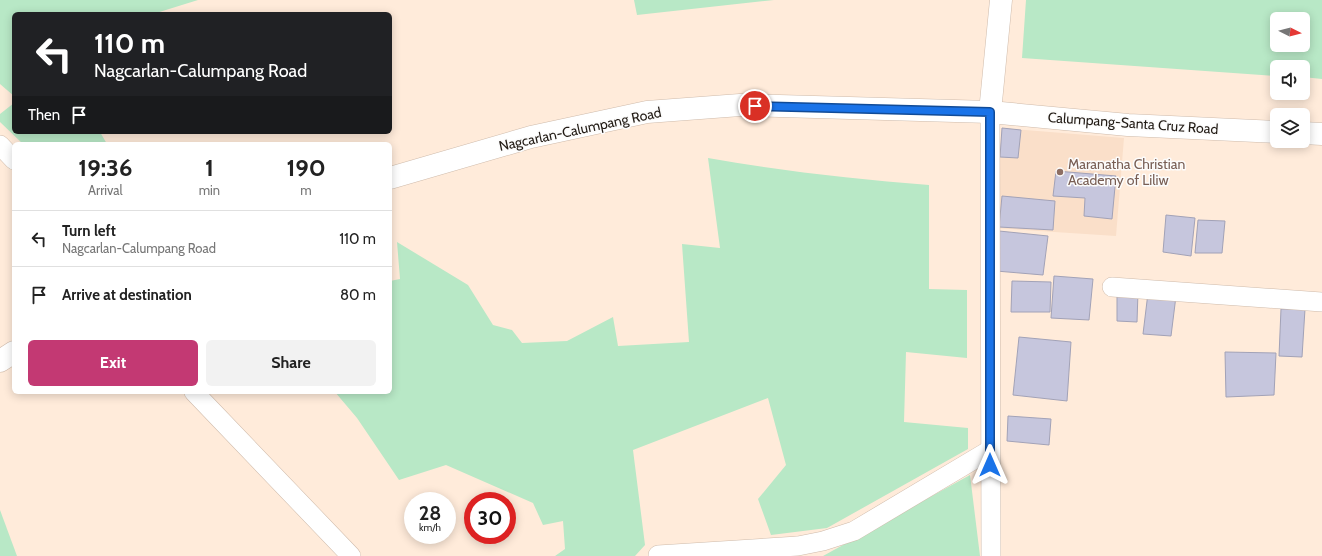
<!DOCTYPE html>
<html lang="en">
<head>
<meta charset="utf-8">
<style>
  body { margin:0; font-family:Cabin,sans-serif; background:#f2f2f2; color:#222; height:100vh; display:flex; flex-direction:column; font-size:15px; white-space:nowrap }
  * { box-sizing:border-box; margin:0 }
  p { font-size:13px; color:#767676 }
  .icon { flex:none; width:22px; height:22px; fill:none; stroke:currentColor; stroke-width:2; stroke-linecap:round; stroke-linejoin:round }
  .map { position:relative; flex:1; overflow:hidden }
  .details { position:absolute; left:12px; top:142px; width:380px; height:252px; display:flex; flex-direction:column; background:#fff; border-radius:6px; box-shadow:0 2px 10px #0003 }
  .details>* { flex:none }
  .guide { position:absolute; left:12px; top:12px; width:380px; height:122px; border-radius:6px; box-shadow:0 2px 10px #0003; background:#202124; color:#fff; overflow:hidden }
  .needle { width:26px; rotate:96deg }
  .controls { position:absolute; left:1270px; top:12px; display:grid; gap:8px }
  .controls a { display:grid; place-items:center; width:40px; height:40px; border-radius:6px; background:#fff; box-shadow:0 2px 10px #0003; font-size:20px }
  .speed { position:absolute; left:404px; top:492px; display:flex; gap:8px; font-size:20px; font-weight:700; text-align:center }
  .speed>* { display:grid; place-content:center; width:52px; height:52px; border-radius:50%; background:#fff; box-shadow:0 2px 10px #0003; line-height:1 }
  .speed small { font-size:10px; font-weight:400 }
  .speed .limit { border:6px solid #d22; background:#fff; color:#111 }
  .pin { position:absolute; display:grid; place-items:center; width:34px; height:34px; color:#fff; margin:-17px; border:2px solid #fff; border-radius:50%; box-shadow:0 1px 4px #0007 }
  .me { position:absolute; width:44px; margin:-22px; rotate:0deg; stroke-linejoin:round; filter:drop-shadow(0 0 3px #0008) }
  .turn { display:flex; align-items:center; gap:14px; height:84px; padding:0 16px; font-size:18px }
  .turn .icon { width:52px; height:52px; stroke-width:2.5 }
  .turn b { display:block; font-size:28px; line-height:34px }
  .then { display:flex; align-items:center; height:38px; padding:0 16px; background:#0003; gap:8px; font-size:15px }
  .eta { display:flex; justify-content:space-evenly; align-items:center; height:68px; text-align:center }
  .eta b { font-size:24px; font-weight:700; line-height:28px }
  .action { display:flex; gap:8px; margin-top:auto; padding:8px 16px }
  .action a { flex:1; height:46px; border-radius:6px; background:#c33973; color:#fff; font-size:16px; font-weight:700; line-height:46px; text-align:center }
  .action a+a { background:#f2f2f2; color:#222 }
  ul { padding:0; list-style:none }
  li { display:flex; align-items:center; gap:12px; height:56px; padding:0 16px; border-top:1px solid #e0e0e0 }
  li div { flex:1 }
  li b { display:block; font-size:15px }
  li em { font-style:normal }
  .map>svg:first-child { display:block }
  .built { fill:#fadfc9 }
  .green { fill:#b8e8c6; fill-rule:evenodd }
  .building { fill:#c6c6dd; stroke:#a2a2b7 }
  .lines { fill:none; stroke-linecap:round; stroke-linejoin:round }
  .minor-casing { stroke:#cfbbab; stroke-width:20 }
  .secondary-casing { stroke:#cfbbab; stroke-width:23 }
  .minor { stroke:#fff; stroke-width:19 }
  .secondary { stroke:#fff; stroke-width:22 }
  .route-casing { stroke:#114b97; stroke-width:10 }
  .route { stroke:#1a73e8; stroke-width:7 }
  .education-dot { fill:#8d6e63; stroke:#fcfcfc; stroke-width:1.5 }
  .labels { text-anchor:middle; stroke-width:3; stroke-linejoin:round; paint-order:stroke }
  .street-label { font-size:14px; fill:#211a14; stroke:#fcfcfc }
  .education-label { font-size:14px; fill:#785e54; stroke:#fcfcfc; text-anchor:start }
</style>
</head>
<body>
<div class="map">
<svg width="1322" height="556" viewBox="0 0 1322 556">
  <rect width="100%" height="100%" fill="#ffebda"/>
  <!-- built -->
  <path class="built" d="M1002,128L1124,138L1116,236L994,228Z"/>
  <!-- green -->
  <g class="green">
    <path d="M0,0H198L153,14H14V96L0,84Z"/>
    <path d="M634,0H774L637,15Z"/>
    <path d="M1026,0H1322V79L1303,77V67H1277V76L1022,58ZM1277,19H1303V45H1277Z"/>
    <path d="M14,103V132H100L107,144H23L0,122V114Z"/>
    <path d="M708,158C781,171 855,179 929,185V289L967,290V358L906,352L904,422L968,428V449L827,528L771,535L758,499L786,465L768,398L633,450L645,545L635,556H555L565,549L563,521L543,525L533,503L446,465L399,480L357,418L335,392H390V281L400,279L397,242L468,285L493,325L512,330L522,343L567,341L613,317L618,346L689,342L682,244L720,248Z"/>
    <path d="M970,475L980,556H819H823Z"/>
    <path d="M0,510L17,556H0Z"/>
  </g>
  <!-- building -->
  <g class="building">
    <path d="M1002,128L1021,130L1018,158L1000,157Z"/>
    <path d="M1056,171L1116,176L1112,219L1084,216L1085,198L1053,196Z"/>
    <path d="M1002,196L1055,201L1053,230L999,227Z"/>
    <path d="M1166,215L1195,218L1191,256L1163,252Z"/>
    <path d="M1198,220L1225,221L1222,253H1195Z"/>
    <path d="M999,231L1048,236L1043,275L996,271Z"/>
    <path d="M1054,276L1093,279L1089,320L1051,318Z"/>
    <path d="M1012,281L1051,282L1050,312H1011Z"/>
    <path d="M1117,291L1138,292L1137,322L1117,321Z"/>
    <path d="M1148,293L1176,296L1171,336L1143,334Z"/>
    <path d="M1281,309H1305L1302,357L1279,356Z"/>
    <path d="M1019,337L1071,342L1067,401L1013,395Z"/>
    <path d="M1225,352L1276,353L1274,395L1226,397Z"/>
    <path d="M1008,416L1051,419L1049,445L1007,441Z"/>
  </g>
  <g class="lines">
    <!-- minor casing -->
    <g class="minor-casing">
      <g id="minor">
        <path d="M990,112L991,556"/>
        <path d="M0,145L14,160"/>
        <path d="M1112,287L1322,302"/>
        <path d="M194,392L351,556"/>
        <path d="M658,555L798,546L823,541L854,531L990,450"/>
      </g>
    </g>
    <!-- secondary casing -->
    <g class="secondary-casing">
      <g id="secondary">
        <path d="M990,112L1001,0"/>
        <path d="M1303,133L1322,134"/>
        <path d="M390,178L531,137L647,112L740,105L990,112L1128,125L1277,132"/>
        <path d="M0,361L14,352"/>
      </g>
    </g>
    <!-- minor -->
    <use href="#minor" class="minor"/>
    <!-- secondary -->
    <use href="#secondary" class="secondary"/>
  </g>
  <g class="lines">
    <!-- route casing -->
    <g class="route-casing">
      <path id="route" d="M755,106L990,112V465"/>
    </g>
    <!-- route -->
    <use href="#route" class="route"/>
  </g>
  <!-- markers -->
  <circle class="education-dot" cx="1060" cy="172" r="4"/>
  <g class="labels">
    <!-- street labels -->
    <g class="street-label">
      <text transform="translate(1133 123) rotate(4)" y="5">Calumpang-Santa Cruz Road</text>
      <text transform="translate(580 129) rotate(-12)" y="5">Nagcarlan-Calumpang Road</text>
    </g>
    <!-- education labels -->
    <g class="education-label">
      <text x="1068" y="169">Maranatha Christian<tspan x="1068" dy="16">Academy of Liliw</tspan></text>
    </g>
  </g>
</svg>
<div class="controls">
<a><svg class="needle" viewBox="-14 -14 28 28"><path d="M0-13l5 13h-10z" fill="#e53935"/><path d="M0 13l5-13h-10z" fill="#767676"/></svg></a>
<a><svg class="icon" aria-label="sound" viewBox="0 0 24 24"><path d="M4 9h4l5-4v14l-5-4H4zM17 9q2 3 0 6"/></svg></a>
<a><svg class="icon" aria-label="layers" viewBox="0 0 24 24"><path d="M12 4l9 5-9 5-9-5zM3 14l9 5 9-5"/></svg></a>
</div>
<div class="speed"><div>28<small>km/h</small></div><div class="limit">30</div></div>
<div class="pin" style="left:755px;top:106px;background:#d93025"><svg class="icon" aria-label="arrive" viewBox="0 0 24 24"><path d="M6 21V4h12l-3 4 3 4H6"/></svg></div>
<svg class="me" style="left:990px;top:465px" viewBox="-20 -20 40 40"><path d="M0-17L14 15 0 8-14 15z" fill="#1a73e8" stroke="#fff" stroke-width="4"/></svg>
<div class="guide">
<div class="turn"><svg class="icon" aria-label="left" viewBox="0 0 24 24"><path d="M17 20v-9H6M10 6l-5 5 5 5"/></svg><div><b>110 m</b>Nagcarlan-Calumpang Road</div></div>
<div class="then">Then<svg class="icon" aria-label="arrive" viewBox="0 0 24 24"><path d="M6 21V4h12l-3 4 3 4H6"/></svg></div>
</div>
<section class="details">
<div class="eta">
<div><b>19:36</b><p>Arrival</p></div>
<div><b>1</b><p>min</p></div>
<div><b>190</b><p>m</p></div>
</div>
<ul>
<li><svg class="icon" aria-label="left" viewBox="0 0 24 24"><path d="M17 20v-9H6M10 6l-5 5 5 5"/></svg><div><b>Turn left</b><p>Nagcarlan-Calumpang Road</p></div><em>110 m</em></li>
<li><svg class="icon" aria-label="arrive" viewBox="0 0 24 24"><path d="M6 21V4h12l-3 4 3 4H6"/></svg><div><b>Arrive at destination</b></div><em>80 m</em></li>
</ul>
<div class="action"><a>Exit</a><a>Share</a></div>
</section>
</div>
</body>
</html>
